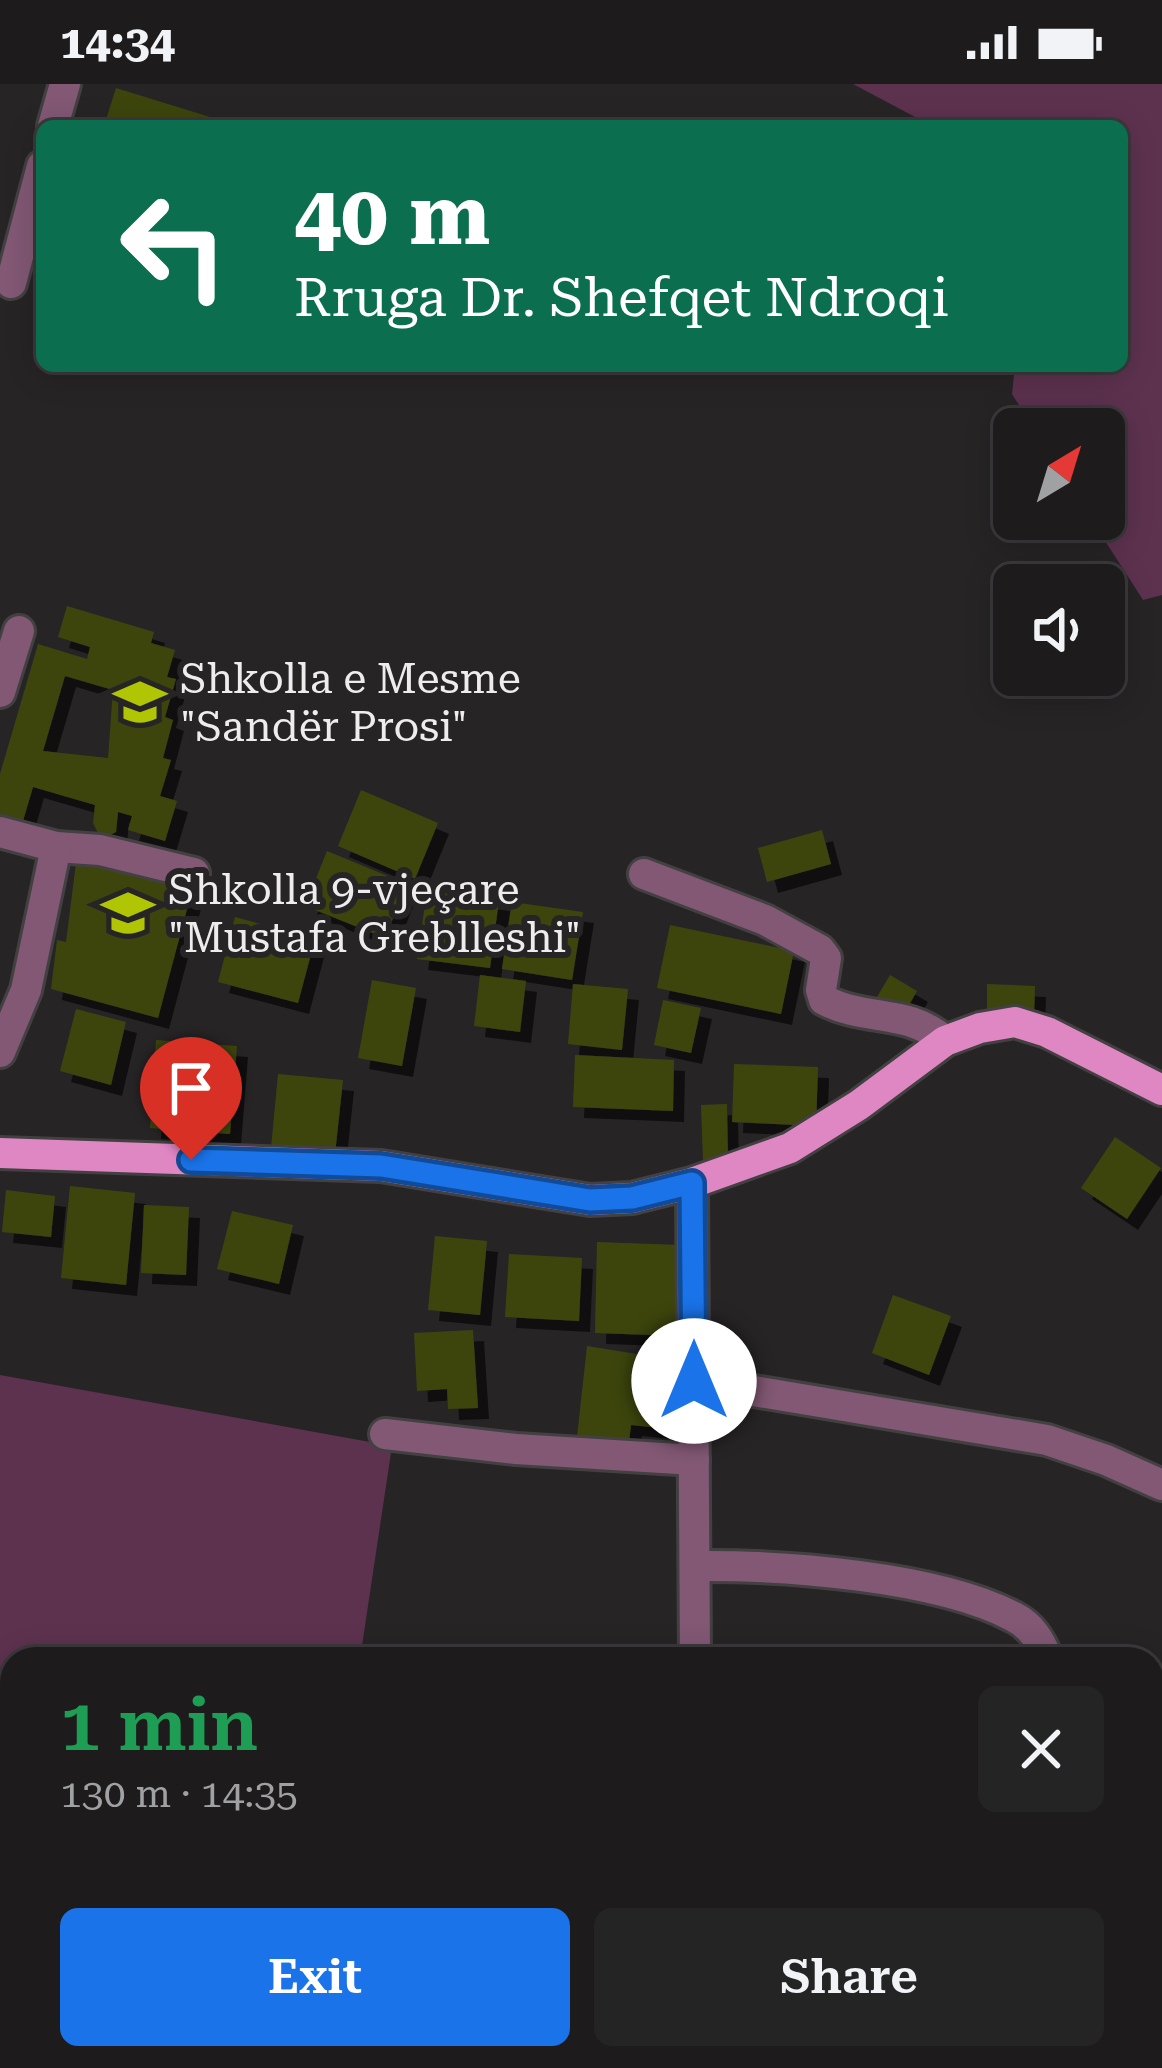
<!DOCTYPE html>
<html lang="en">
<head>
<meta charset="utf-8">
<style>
  body { margin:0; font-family:"Roboto Serif",serif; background:#252425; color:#f1f3f6; height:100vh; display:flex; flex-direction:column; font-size:45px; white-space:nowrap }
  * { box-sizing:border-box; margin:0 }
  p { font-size:39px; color:#a0a1a3 }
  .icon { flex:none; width:66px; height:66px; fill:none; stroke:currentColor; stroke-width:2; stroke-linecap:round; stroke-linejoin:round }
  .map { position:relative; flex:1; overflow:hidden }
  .panel { position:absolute; left:0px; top:1563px; width:1164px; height:423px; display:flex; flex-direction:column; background:#1d1b1c; border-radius:36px 36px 0 0; box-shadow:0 6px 30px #0003,0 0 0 3px #3b393b }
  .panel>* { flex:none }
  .top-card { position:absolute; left:36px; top:36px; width:1092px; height:252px; border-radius:18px; box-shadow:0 6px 30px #0003,0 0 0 3px #3b393b; background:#0b6e4f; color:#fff; overflow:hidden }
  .needle { width:78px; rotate:38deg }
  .fabs { position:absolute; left:993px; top:324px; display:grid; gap:24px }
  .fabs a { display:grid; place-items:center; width:132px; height:132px; border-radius:18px; background:#1d1b1c; box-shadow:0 6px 30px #0003,0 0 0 3px #3b393b; font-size:60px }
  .pin { position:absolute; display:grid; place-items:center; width:102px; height:102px; color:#fff; margin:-123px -51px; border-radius:50% 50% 50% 0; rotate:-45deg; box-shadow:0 0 12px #0007 }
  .pin .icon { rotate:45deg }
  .me { position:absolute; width:132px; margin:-66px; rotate:0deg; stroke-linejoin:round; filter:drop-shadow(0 0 9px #0008) }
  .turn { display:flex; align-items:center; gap:42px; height:252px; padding:0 60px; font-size:54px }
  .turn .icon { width:156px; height:156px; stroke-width:2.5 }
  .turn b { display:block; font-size:84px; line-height:102px }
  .round { display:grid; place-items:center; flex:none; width:126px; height:126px; border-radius:18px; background:#252425 }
  .head { display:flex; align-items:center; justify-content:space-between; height:204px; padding:0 60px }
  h1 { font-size:72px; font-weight:600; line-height:90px; color:#1e9e55 }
  .primary-button { display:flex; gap:24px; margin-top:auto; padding:24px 60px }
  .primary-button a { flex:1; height:138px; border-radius:18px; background:#1a73e8; color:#fff; font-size:48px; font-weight:600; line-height:138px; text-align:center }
  .primary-button a+a { background:#252425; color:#f1f3f6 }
  .status { display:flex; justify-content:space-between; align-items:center; height:84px; padding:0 60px; background:#1d1b1c; direction:ltr }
  .status svg { height:33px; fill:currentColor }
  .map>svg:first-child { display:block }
  .green { fill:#5d324f }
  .building { fill:#3d4510; fill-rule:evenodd; filter:url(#shadow) }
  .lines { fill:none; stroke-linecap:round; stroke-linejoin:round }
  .minor-casing { stroke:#434042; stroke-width:36 }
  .major-casing { stroke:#434042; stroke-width:36 }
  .minor { stroke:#825874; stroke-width:30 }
  .major { stroke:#df87c3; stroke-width:30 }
  .route-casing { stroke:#114b97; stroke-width:30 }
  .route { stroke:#1a73e8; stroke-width:21 }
  .labels { text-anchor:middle; stroke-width:12; stroke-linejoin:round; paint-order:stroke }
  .poi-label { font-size:42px; fill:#eeeced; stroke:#272426; text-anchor:start }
</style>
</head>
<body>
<div class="status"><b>14:34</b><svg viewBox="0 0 49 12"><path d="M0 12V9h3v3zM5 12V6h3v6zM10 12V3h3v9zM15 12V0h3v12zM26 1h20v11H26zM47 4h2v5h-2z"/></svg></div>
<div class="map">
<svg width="1162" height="1984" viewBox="0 0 1162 1984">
  <defs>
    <filter id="shadow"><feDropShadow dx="11" dy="11" stdDeviation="0" flood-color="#0009"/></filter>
  </defs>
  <rect width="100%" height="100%" fill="#272426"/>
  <!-- green -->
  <g class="green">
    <path d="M853,0H1162V511L1143,516L1091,435H1104V345H1034L1012,310L1015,282H1122V42H932Z"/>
    <path d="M0,1291L392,1362L360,1575H12V1973L0,1966Z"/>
    <path d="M15,1974H634V1984H32Z"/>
  </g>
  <!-- building -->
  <g class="building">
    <path d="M116,4L210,33L207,42H104Z"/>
    <path d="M67,522L154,548L151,559L175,566L167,593L176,595L165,633L173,636L163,674L171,676L160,712L177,717L165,757L128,746L132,732L118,728L116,748L106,753L99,751L93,739L95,721L33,703L23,737L0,731V690L38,560L87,575L90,563L58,553ZM65,592L113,606L108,674L43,667Z"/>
    <path d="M361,706L438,739L415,795L338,762Z"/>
    <path d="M822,746L831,780L767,798L758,764Z"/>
    <path d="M327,767L407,800L385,854L305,822Z"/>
    <path d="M77,771L194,799L158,934L51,905L57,856L66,858Z"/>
    <path d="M427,807L499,816L490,884L417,875Z"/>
    <path d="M512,818L583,828L572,896L502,885Z"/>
    <path d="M235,833L315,855L298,919L218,898Z"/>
    <path d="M670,841L794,867L781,930L657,904Z"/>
    <path d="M480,891L526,897L520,948L474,942Z"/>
    <path d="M890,891L917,907L905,928L877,913Z"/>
    <path d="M372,896L416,904L402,982L358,974Z"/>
    <path d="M573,900L628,905L622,966L568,960Z"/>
    <path d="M987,900L1035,902L1034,933L987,932Z"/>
    <path d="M663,916L701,924L691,969L654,961Z"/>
    <path d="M76,925L126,938L111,1001L60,987Z"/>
    <path d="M156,956L237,962L230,1050L150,1044Z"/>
    <path d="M575,971L674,976L673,1027L573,1023Z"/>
    <path d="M734,980L818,983L816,1042L732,1038Z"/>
    <path d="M278,990L343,996L335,1070L271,1064Z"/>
    <path d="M727,1020L728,1077L703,1078L701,1021Z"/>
    <path d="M1115,1053L1161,1084L1127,1135L1081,1104Z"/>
    <path d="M70,1102L135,1109L126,1201L61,1194Z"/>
    <path d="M6,1106L55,1112L51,1153L2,1148Z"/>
    <path d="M144,1121L189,1123L186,1191L141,1189Z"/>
    <path d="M232,1127L293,1141L279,1200L217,1185Z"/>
    <path d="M435,1152L487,1157L480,1231L428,1226Z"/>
    <path d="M597,1158L681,1161L679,1252L595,1249Z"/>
    <path d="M509,1170L582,1174L579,1237L505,1233Z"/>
    <path d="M893,1211L951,1232L929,1291L872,1269Z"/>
    <path d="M473,1246L478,1324L448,1325L447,1305L417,1307L414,1249Z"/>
    <path d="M587,1262L686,1278L679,1346L631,1341L629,1358L577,1353Z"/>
  </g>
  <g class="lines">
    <!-- minor casing -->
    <g class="minor-casing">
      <g id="minor">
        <path d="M53,42L65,0"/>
        <path d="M11,199L42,82"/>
        <path d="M0,608L19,547"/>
        <path d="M0,748L56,763L100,766L194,789"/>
        <path d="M644,790L765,836L820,866L826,874L821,906L824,916C866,938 908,924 945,957"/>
        <path d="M0,968L26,906L56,763"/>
        <path d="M692,1099L695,1575"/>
        <path d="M694,1297L1047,1356L1106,1376L1162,1401"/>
        <path d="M385,1350L516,1365L694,1376"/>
        <path d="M695,1482C782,1481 937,1492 1014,1533C1032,1542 1040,1557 1048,1575"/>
        <path d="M1152,1669L1162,1671"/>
        <path d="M1152,1879L1162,1883"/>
        <path d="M685,1984L686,1974"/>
      </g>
    </g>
    <!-- major casing -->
    <g class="major-casing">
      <path id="major" d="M0,1069L381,1082L590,1116L632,1114L692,1099L790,1064L859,1021L945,957L980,944L1015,938L1047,948L1162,1006"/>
    </g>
    <!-- minor -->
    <use href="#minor" class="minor"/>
    <!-- major -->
    <use href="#major" class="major"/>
  </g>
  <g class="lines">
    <!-- route casing -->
    <g class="route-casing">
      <path id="route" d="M191,1076L381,1082L590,1116L632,1114L692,1099L694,1297"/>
    </g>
    <!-- route -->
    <use href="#route" class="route"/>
  </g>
  <!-- icons -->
  <defs>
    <g id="school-bare" transform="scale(4.14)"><path d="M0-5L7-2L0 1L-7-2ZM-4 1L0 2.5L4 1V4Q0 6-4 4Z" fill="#b0c503" stroke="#272426" stroke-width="2.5" paint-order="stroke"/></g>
  </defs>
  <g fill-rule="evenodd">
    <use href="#school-bare" x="140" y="618"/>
    <use href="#school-bare" x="128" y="829"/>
  </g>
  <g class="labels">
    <!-- poi labels -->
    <g class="poi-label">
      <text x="180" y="609">Shkolla e Mesme<tspan x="180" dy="48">"Sandër Prosi"</tspan></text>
      <text x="168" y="820">Shkolla 9-vjeçare<tspan x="168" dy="48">"Mustafa Greblleshi"</tspan></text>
    </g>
  </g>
</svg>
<div class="fabs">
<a><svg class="needle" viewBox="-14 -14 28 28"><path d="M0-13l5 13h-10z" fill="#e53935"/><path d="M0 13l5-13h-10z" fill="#a0a1a3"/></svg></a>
<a><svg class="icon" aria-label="sound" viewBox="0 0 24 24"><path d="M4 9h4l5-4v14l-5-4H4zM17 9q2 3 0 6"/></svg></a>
</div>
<div class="pin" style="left:191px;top:1076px;background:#d93025"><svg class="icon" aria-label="arrive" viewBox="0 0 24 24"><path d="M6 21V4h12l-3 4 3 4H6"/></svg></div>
<svg class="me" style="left:694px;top:1297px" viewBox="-20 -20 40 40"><circle r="19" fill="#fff"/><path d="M0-13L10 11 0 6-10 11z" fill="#1a73e8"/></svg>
<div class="top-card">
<div class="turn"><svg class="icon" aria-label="left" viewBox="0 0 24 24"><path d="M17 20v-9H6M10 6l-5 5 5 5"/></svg><div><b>40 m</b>Rruga Dr. Shefqet Ndroqi</div></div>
</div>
<section class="panel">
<div class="head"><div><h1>1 min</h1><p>130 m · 14:35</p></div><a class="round"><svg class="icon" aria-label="close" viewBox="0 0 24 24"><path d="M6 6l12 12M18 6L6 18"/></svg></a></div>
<div class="primary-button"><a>Exit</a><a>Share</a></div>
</section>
</div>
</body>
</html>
